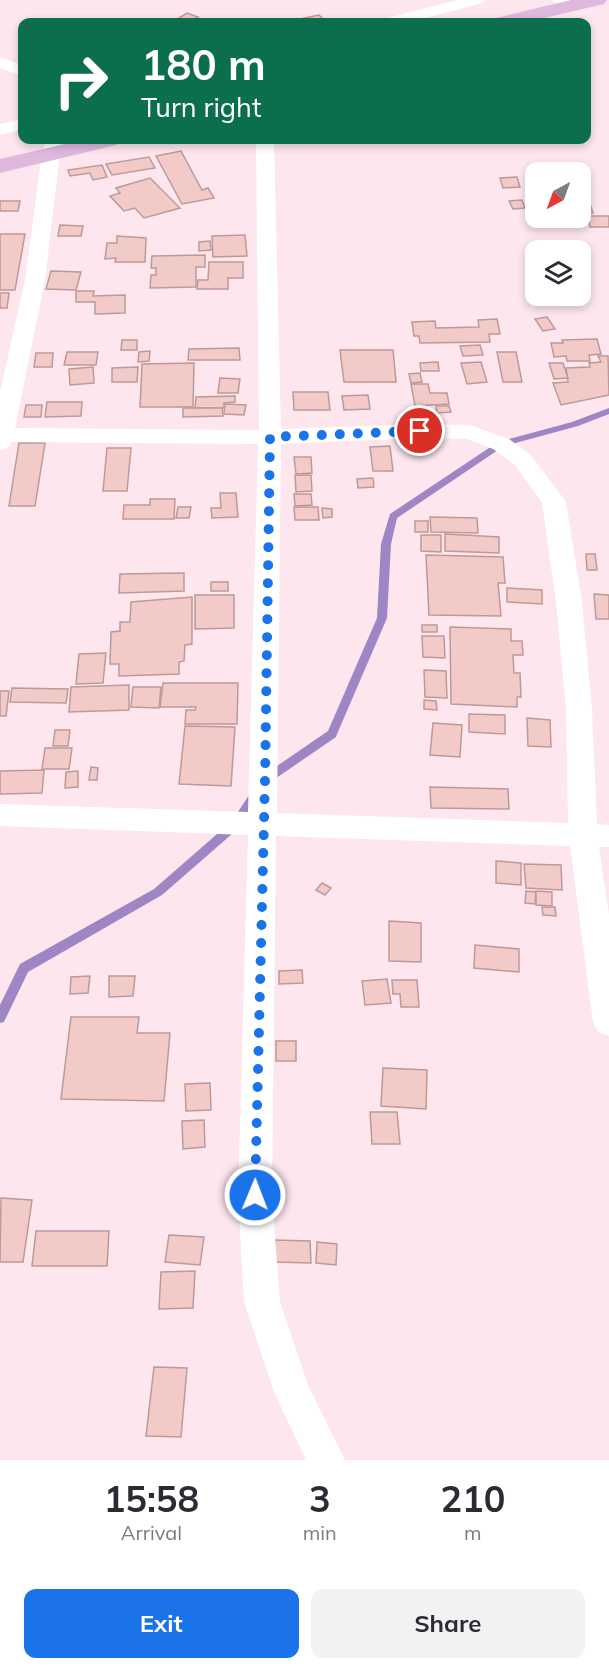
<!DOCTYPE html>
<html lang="en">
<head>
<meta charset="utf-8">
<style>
  body { margin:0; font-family:Mulish,sans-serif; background:#f2f2f3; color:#2b2b33; height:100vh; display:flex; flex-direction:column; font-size:22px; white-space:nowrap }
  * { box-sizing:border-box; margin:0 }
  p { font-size:20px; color:#7c7c81 }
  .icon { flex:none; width:33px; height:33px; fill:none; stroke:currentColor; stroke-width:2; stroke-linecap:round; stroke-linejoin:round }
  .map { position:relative; height:1460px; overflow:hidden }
  .sheet { display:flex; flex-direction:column; background:#fff; flex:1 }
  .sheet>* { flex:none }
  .guide { position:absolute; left:18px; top:18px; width:573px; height:126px; border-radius:12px; box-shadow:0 3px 9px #0003; background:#0b6e4f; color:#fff; overflow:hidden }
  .needle { width:39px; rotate:221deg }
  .controls { position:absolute; left:525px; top:162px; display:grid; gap:12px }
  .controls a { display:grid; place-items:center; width:66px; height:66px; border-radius:12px; background:#fff; box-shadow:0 3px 9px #0003; font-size:30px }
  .pin { position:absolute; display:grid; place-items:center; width:51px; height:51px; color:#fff; margin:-26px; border:3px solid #fff; border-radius:50%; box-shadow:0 2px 6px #0007 }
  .me { position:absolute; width:66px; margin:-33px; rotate:1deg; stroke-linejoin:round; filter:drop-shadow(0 0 4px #0008) }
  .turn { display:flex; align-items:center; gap:21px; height:126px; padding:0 24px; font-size:27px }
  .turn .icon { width:78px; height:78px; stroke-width:2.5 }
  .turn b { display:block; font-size:42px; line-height:51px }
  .eta { display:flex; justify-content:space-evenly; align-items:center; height:102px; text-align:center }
  .eta b { font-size:36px; font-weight:700; line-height:42px }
  .button { display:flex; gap:12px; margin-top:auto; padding:12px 24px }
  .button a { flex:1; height:69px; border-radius:12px; background:#1a73e8; color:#fff; font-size:24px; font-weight:700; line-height:69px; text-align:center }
  .button a+a { background:#f2f2f3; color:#2b2b33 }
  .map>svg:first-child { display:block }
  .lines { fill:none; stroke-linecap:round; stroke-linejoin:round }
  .stream { fill:#9e85c4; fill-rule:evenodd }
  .building { fill:#f2cbc9; stroke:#be9998; stroke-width:1.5 }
  .minor { fill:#fff; fill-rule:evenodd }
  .primary { fill:#dfb8de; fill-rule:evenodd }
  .route { stroke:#1a73e8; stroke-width:10; stroke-dasharray:0 18 }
</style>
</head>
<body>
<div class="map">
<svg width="609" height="1460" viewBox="0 0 609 1460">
  <rect width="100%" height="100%" fill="#fde6ee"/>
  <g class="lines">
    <!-- stream -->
    <g class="stream">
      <path d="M609,408V414L578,426L504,446L397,518L391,544L387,618L337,734L336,737L269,783H261L260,780L261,777L328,731L377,618L381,544L390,514L498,442L572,422Z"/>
      <path d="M255,791L259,792L260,795L240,827L162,895L28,972L4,1022L0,1023V1005L20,964L154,889L232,821L251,792Z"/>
    </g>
  </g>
  <!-- building -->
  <g class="building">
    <path d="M187,13L198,17L190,21L179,18Z"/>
    <path d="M319,15L323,19L303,22L300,19Z"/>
    <path d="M181,151L202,190L208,188L214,198L182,204L156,156Z"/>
    <path d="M149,157L155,168L112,175L106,164Z"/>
    <path d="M102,165L107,177L93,180L90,173L70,176L68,170Z"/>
    <path d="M517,177L520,187L503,188L500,178Z"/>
    <path d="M150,178L180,208L144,218L135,208L124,211L110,196L120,193L116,188Z"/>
    <path d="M522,200L525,208L513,209L509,201Z"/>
    <path d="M0,201H20L18,211H0Z"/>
    <path d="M580,204H590L593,213H580Z"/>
    <path d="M588,216H609V227H590Z"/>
    <path d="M60,225L83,226L81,236H58Z"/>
    <path d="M0,234H25L15,290H0Z"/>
    <path d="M245,235L247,256L213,257L212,236Z"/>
    <path d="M117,236L146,238L145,262H115L116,258L105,259L107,243H117Z"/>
    <path d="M210,241L211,250L199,251V242Z"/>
    <path d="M205,255V267H196V287L150,288L151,275H156V268H151L152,256Z"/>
    <path d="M209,262H243V278H228V289H197L198,280H208Z"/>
    <path d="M51,271L81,272L76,290L46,289Z"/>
    <path d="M76,291H94L93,296L125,295V313L95,314V302H76Z"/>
    <path d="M0,293H9L7,308H0Z"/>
    <path d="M547,317L555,329L543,331L535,319Z"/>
    <path d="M497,319L500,334H489L490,342L420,343L419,336H414L412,322L435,321L436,328L479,327L478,320Z"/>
    <path d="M597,339L601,354L589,355L590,361H567L566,356L554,357L551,343H563L562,340Z"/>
    <path d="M122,340H137V350H121Z"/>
    <path d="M480,345L483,355L463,356L460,346Z"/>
    <path d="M239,348L240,360H188L189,349Z"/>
    <path d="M340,350H393L396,382H344Z"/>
    <path d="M150,351L149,361L138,362L139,352Z"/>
    <path d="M67,352H98L96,365H64Z"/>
    <path d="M497,352H516L522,382H503Z"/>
    <path d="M36,353H53L52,367H34Z"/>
    <path d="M598,356H608L609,395L561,405L553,383L568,382L566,368L590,367L589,363L601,362Z"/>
    <path d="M438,362L439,371H421L420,363Z"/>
    <path d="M481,362L487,382L467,384L461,363Z"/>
    <path d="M194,363L193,407H140L142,364Z"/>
    <path d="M549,363H563L568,378L554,379Z"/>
    <path d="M93,367L94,383L70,385L69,369Z"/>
    <path d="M138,367L137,382H112V368Z"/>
    <path d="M420,373L422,382L411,383L409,374Z"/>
    <path d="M220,378L240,379L238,393H218Z"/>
    <path d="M411,384H428L430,393H447L449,404L415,406Z"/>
    <path d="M293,392H328L330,410H294Z"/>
    <path d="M368,395L370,409L344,410L342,396Z"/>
    <path d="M235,396V402L224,403V408H195L196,397Z"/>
    <path d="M47,402H82L81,416L45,417Z"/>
    <path d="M225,404L246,405L244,415L224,414Z"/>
    <path d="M26,405H42L41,417H24Z"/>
    <path d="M436,406H449L451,412L437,413Z"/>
    <path d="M183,408H222L223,416L183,417Z"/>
    <path d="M19,443H45L35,506H9Z"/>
    <path d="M390,446L393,471H373L370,447Z"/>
    <path d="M107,448H131L127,491H103Z"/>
    <path d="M294,457H311L312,473L296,474Z"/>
    <path d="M295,475H311L312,491L296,492Z"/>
    <path d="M373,478L374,487L358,488L357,479Z"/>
    <path d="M220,493H236L238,517L212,518L211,508H221Z"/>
    <path d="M294,494H311L312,505L295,506Z"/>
    <path d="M150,499H175L174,519H123L124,505H150Z"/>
    <path d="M178,507H191L189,518H176Z"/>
    <path d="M294,507H318L319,520H295Z"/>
    <path d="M322,508L332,509V517L323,518Z"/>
    <path d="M430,517L477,518L478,533L431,532Z"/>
    <rect x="415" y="521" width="13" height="11"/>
    <path d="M445,534L499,537V553L445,551Z"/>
    <path d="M421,535H441V552L421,551Z"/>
    <path d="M586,554H595L597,570H587Z"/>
    <path d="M426,555L503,557L505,583H498L501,616L429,615Z"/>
    <path d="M184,573V591L119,593L120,574Z"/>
    <rect x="211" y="582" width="17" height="9"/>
    <path d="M507,588L542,590V604L507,602Z"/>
    <path d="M594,594L609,595V619H596Z"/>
    <path d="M195,595H234V628L195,629Z"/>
    <path d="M192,597V644L185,645L184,661L179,662V674L119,676V664H110L111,632L120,631V622H130L131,602Z"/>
    <rect x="422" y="625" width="15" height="7"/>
    <path d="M450,627L511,629V641H522L523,655H513L514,673H520L521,697H517V707L451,704Z"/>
    <path d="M422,636H444L445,658L423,657Z"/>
    <path d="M106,653L103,683L76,684L79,654Z"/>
    <path d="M424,670L446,671L447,698L425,697Z"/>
    <path d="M163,683H238L237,724H185L186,710H195L196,707H160Z"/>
    <path d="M129,685V710L69,712L71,687Z"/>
    <path d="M133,687H161L159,708L131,707Z"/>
    <path d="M12,688L68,689L66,703L10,702Z"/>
    <path d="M0,691H9L6,716H0Z"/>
    <path d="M424,700L436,701L437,710L424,709Z"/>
    <path d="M469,714L505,715V734L469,732Z"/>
    <path d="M527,718L550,720L551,747L528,746Z"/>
    <path d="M433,723L462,725L460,757L430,755Z"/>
    <path d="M185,726L235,727L231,786L179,784Z"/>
    <path d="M55,730H70L68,746H53Z"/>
    <path d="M45,748H72L69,769H42Z"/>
    <path d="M91,767L98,768L97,780H89Z"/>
    <path d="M44,770L42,793L0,794V771Z"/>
    <path d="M78,771V787L65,788L66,772Z"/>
    <path d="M430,787L508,789L509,809L431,808Z"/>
    <path d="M496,861L521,863V885L496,883Z"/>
    <path d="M524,864L561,865L562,890L526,888Z"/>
    <path d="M322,883L331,888L325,895L316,890Z"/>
    <path d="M526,891L536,892L535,904L525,903Z"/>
    <path d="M536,891L552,892V906L536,905Z"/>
    <path d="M542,907H555L556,916L543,915Z"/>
    <path d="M389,921L421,923V962L389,961Z"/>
    <path d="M475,945L519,949V972L474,968Z"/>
    <path d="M302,970L303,983L279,984V971Z"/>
    <path d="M90,976L88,993L70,994L71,977Z"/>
    <path d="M109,976H135L133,996L109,997Z"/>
    <path d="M387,979L391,1003L365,1005L362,981Z"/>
    <path d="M392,980H417L419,1007H401L400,994H393Z"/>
    <path d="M71,1017H139L137,1033H170L164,1101L61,1099Z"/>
    <rect x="276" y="1041" width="20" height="20"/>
    <path d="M383,1068L427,1070L426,1109L381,1106Z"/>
    <path d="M210,1083L211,1110L186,1111L185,1084Z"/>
    <path d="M370,1112H397L400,1144H372Z"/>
    <path d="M204,1120L205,1147L183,1149L182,1121Z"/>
    <path d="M1,1198L32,1200L23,1262H0Z"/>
    <path d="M36,1231H109L107,1266H32Z"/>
    <path d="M169,1235L204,1237L200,1265L165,1262Z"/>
    <path d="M275,1240L310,1241L311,1263L275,1262Z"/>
    <path d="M317,1242L337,1244L336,1265L316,1263Z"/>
    <path d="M195,1271L193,1308L159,1309L161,1272Z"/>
    <path d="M154,1367L187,1368L181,1437L146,1436Z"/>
  </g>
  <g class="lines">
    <!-- minor -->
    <g class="minor">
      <path d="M458,0H485L483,3L410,22H385L387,18Z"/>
      <path d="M552,0H594L596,3C588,11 559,8 552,0Z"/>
      <path d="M0,57L22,65V76L0,68Z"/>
      <path d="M22,119V129L0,135V124Z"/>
      <path d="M47,140H65L60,153L45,280L15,428L259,430L256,140H274L281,429L419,424L470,425L509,439L531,455L566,502L582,602L592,710L597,824L609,825V847H599L609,915V1036L598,1032L593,1022L570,846L276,836L272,1195L280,1302L308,1385L345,1460H306L274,1392L244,1302L238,1195L248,835L0,826V804L248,812L258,444L12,442L8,448L0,450V392L25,280L42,153ZM419,438L467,439L493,449L515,465L542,503L556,602L566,710L568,823L277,813L281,444Z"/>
    </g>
    <!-- primary -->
    <g class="primary">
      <path d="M571,0H607L604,4L527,22H493L496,18Z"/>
      <path d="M82,140H119L116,145L0,173V159Z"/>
    </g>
  </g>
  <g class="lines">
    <!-- route -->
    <path class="route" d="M255,1195L265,780L270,437L420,431"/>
  </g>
</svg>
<div class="controls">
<a><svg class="needle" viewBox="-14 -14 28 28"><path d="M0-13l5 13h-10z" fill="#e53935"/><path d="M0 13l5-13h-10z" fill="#7c7c81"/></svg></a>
<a><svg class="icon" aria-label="layers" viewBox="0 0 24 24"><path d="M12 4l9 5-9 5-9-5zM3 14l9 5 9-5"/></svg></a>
</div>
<div class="pin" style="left:420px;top:431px;background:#d93025"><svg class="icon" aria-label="arrive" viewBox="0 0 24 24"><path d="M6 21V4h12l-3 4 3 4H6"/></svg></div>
<svg class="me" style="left:255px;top:1195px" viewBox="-20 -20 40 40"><circle r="17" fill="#1a73e8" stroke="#fff" stroke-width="3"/><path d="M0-11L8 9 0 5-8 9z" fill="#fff"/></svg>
<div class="guide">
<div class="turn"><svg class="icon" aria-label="right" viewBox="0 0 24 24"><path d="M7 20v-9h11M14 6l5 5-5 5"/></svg><div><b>180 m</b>Turn right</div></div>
</div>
</div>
<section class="sheet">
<div class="eta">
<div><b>15:58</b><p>Arrival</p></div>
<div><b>3</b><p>min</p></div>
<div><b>210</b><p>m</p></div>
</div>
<div class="button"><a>Exit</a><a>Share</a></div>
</section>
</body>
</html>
